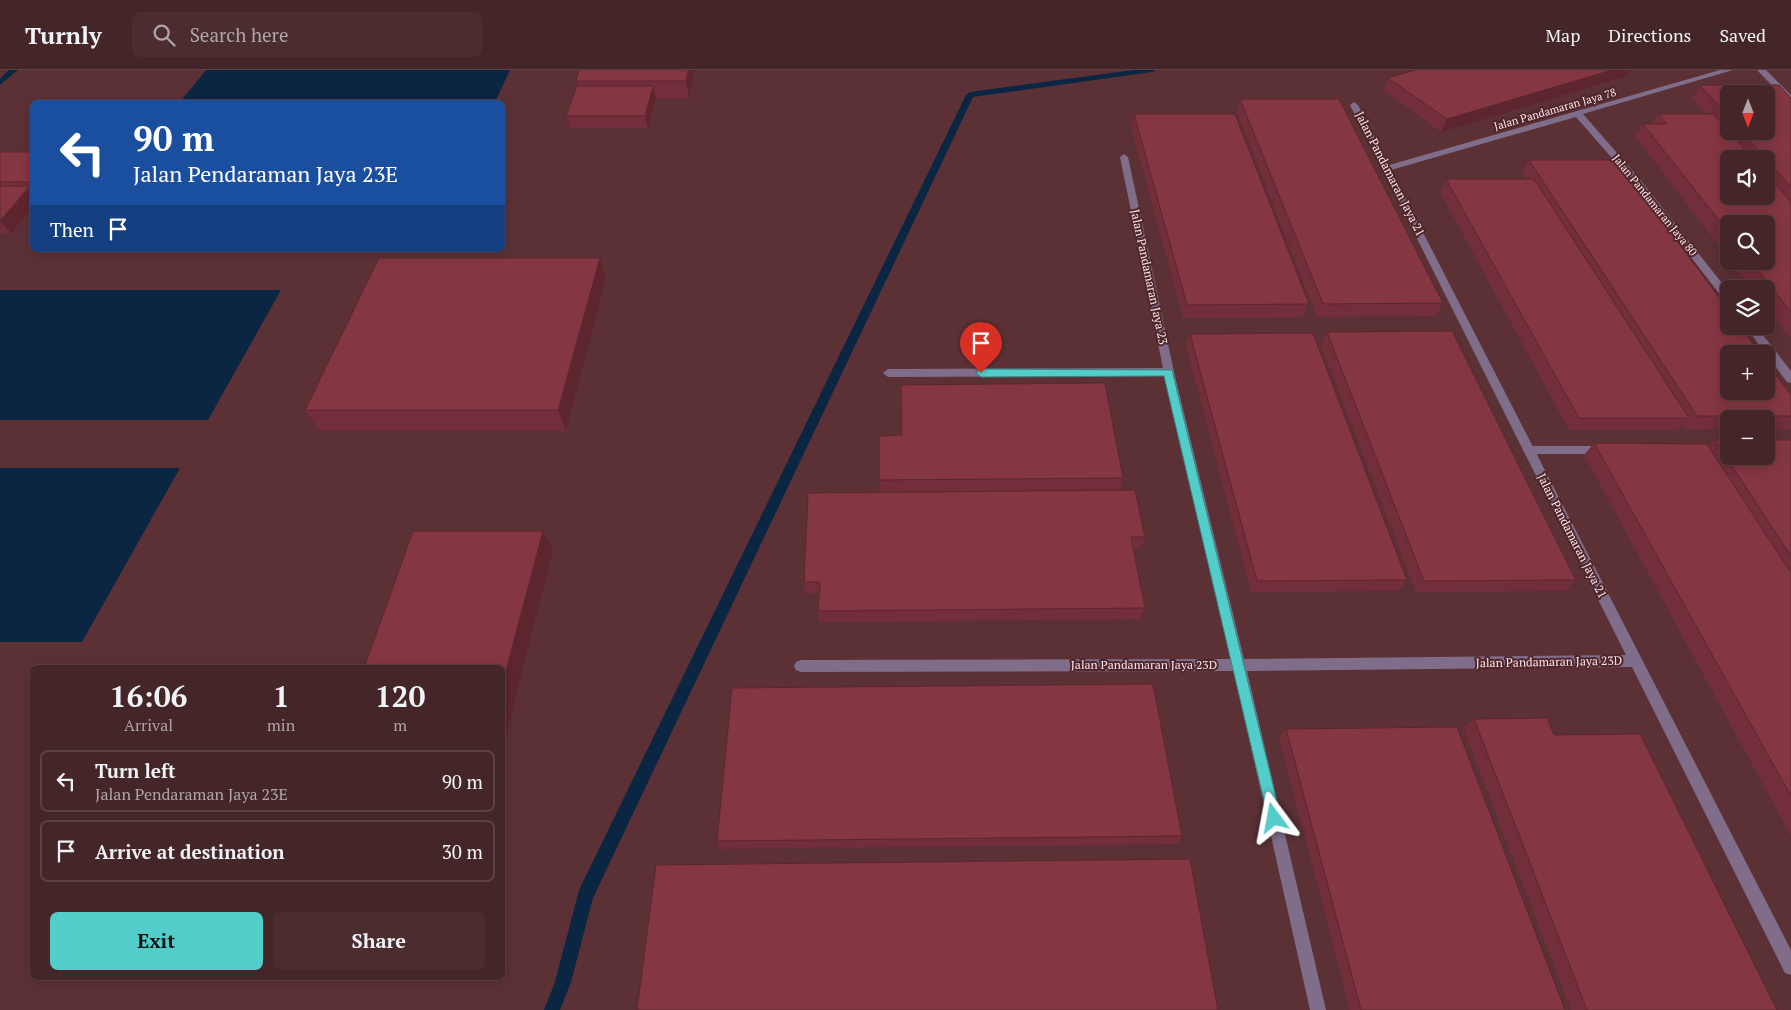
<!DOCTYPE html>
<html lang="en">
<head>
<meta charset="utf-8">
<style>
  body { margin:0; font-family:"PT Serif",serif; background:#4b2d30; color:#f1f3f6; height:100vh; display:flex; flex-direction:column; font-size:19px; white-space:nowrap }
  * { box-sizing:border-box; margin:0 }
  p { font-size:16px; color:#afa5a8 }
  .icon { flex:none; width:28px; height:28px; fill:none; stroke:currentColor; stroke-width:2; stroke-linecap:round; stroke-linejoin:round }
  .map { position:relative; flex:1; overflow:hidden }
  .side { position:absolute; left:30px; top:595px; width:475px; height:315px; display:flex; flex-direction:column; background:#442528; border-radius:8px; box-shadow:0 2px 12px #0003,0 0 0 1px #5c4245 }
  .side>* { flex:none }
  .banner { position:absolute; left:30px; top:30px; width:475px; height:152px; border-radius:8px; box-shadow:0 2px 12px #0003,0 0 0 1px #5c4245; background:#1a4fa0; color:#fff; overflow:hidden }
  .needle { width:32px; rotate:180deg }
  .fabs { position:absolute; left:1720px; top:15px; display:grid; gap:10px }
  .fabs a { display:grid; place-items:center; width:55px; height:55px; border-radius:8px; background:#442528; box-shadow:0 2px 12px #0003,0 0 0 1px #5c4245; font-size:25px }
  .pin { position:absolute; display:grid; place-items:center; width:42px; height:42px; color:#fff; margin:-51px -21px; border-radius:50% 50% 50% 0; rotate:-45deg; box-shadow:0 0 5px #0007 }
  .pin .icon { rotate:45deg }
  .me { position:absolute; width:55px; margin:-28px; rotate:347deg; stroke-linejoin:round; filter:drop-shadow(0 0 4px #0008) }
  .turn { display:flex; align-items:center; gap:18px; height:105px; padding:0 20px; font-size:22px }
  .turn .icon { width:65px; height:65px; stroke-width:2.5 }
  .turn b { display:block; font-size:35px; line-height:42px }
  .then { display:flex; align-items:center; height:48px; padding:0 20px; background:#0003; gap:10px; font-size:19px }
  .eta { display:flex; justify-content:space-evenly; align-items:center; height:85px; text-align:center }
  .eta b { font-size:30px; font-weight:800; line-height:35px }
  .action { display:flex; gap:10px; margin-top:auto; padding:10px 20px }
  .action a { flex:1; height:58px; border-radius:8px; background:#53cdca; color:#111; font-size:20px; font-weight:800; line-height:58px; text-align:center }
  .action a+a { background:#4b2d30; color:#f1f3f6 }
  ul { padding:0; list-style:none }
  li { display:flex; align-items:center; gap:15px; height:62px; margin:0 10px 8px; padding:0 10px; border:2px solid #5c4245; border-radius:8px }
  li div { flex:1 }
  li b { display:block; font-size:19px }
  li em { font-style:normal }
  header { display:flex; align-items:center; gap:30px; box-sizing:border-box; height:70px; padding:0 25px; background:#442528; border-bottom:1px solid #5c4245 }
  header strong { font-size:24px }
  nav { display:flex; gap:28px; margin-inline-start:auto; font-size:18px }
  .search { width:350px; height:45px; background:#4b2d30; display:flex; align-items:center; gap:12px; box-sizing:border-box; padding:0 18px; border-radius:8px; color:#afa5a8; font-size:19px }
  .map>svg:first-child { display:block }
  .water { fill:#0a2643 }
  .lines { fill:none; stroke-linecap:round; stroke-linejoin:round }
  .stream { fill:#0a2643; fill-rule:evenodd }
  .service { fill:#7f6d8a; fill-rule:evenodd }
  .minor { fill:#7f6d8a; fill-rule:evenodd }
  .wall { fill:#722e3a; fill-rule:evenodd }
  .shaded-wall { fill:#5d262f }
  .building { fill:#853643; stroke:#5d262f }
  .route { fill:#53cdca; stroke:#368583 }
  .labels { text-anchor:middle; stroke-width:4; stroke-linejoin:round; paint-order:stroke }
  .far-street-label { font-size:11px; fill:#fde6e8; stroke:#4f262c }
  .street-label { font-size:12px; fill:#fde6e8; stroke:#4f262c }
</style>
</head>
<body>
<header>
<strong>Turnly</strong>
<div class="search"><svg class="icon" aria-label="search" viewBox="0 0 24 24"><circle cx="10" cy="10" r="6"/><path d="M15 15l6 6"/></svg>Search here</div>
<nav><a>Map</a><a>Directions</a><a>Saved</a></nav>
</header>
<div class="map">
<svg width="1791" height="940" viewBox="0 0 1791 940">
  <rect width="100%" height="100%" fill="#5b3136"/>
  <!-- water -->
  <g class="water">
    <path d="M206,0H510L495,32H180Z"/>
    <path d="M0,220H281L208,350H0Z"/>
    <path d="M0,398H180L82,572H0Z"/>
  </g>
  <g class="lines">
    <!-- stream -->
    <g class="stream">
      <path d="M9,0H18L0,15V9Z"/>
      <path d="M1134,0H1156L1152,2L973,27L593,828L571,912L560,940H544L555,912L579,820L966,25L970,22Z"/>
    </g>
    <!-- service -->
    <path class="service" d="M1528,376H1604L1610,380L1604,384H1528L1522,380Z"/>
    <!-- minor -->
    <g class="minor">
      <path d="M1720,0H1733L1583,44L1638,107L1729,222V232L1725,231L1632,111L1576,47L1391,100L1791,880V905L1785,903L1632,597L1247,601L1326,940H1310L1234,601L801,602L796,600L794,596L796,592L801,590L1231,589L1164,306L888,307L883,303L888,299L1163,298L1120,87L1124,84L1128,87L1174,302L1244,589L1626,585L1350,35L1354,32L1358,35L1389,95Z"/>
      <path d="M1757,0H1766L1791,25V33L1788,32Z"/>
      <path d="M1745,256H1756L1791,301V313L1787,312Z"/>
    </g>
  </g>
  <!-- wall -->
  <g class="wall">
    <path d="M579,0H695L689,28H656L648,58H570L566,46L577,16L576,11Z"/>
    <path d="M1627,6L1441,62L1383,20L1388,8Z"/>
    <path d="M1700,15L1791,28V269L1766,237V219H1752L1731,191H1766L1729,154V189L1635,66L1643,54H1651L1658,44H1706L1692,28ZM1729,24L1766,61H1729ZM1729,89H1766V126Z"/>
    <path d="M1240,29L1443,233L1436,246L1317,247L1237,42Z"/>
    <path d="M1134,44L1309,234L1303,247L1183,248L1131,57Z"/>
    <path d="M0,82H32V138L11,163H0Z"/>
    <path d="M1529,90L1791,325V359H1766V349H1729V359H1685L1682,354L1677,360H1569L1440,122L1446,109H1526L1522,102Z"/>
    <path d="M600,188L606,209L566,361H320L305,340Z"/>
    <path d="M1327,262L1576,510L1565,521L1416,522L1321,275Z"/>
    <path d="M1190,264L1407,510L1399,521L1251,522L1186,276Z"/>
    <path d="M1715,370H1791V766L1584,385L1594,373L1709,376Z"/>
    <path d="M1123,408L1120,420L880,422L879,410Z"/>
    <path d="M808,423L1145,467L1141,478H1133L1145,538L1140,549L819,552L818,541L819,523H805L804,512Z"/>
    <path d="M1474,649L1554,665L1777,940H1571L1463,658Z"/>
    <path d="M1286,659L1565,940H1350L1279,668Z"/>
    <path d="M1182,766L1177,774L720,779L717,771Z"/>
  </g>
  <!-- shaded-wall -->
  <g class="shaded-wall">
    <path d="M688,0H695L689,28L686,11Z"/>
    <path d="M1612,0H1630L1627,6L1441,62L1447,49Z"/>
    <path d="M653,16L656,28L648,58L645,46Z"/>
    <path d="M30,116L32,120V138L11,163L0,151Z"/>
    <path d="M600,188L606,209L566,361L558,340Z"/>
    <path d="M543,461L553,480L502,681V616Z"/>
  </g>
  <!-- building -->
  <g class="building">
    <path d="M579,0H688L686,11H576Z"/>
    <path d="M1416,0H1612L1447,49L1388,8Z"/>
    <path d="M1700,15H1779L1791,28V117L1741,61H1766V24H1729V47Z"/>
    <path d="M577,16H653L645,46H566Z"/>
    <path d="M1240,29H1339L1443,233L1323,234Z"/>
    <path d="M1134,44H1235L1309,234L1187,235Z"/>
    <path d="M1658,44H1714L1753,89H1729V126H1766V103L1791,132V242L1751,191H1766V154H1729V163L1643,54H1667Z"/>
    <rect x="0" y="82" width="32" height="30"/>
    <path d="M1529,90H1617L1729,241V256H1740L1760,284H1729V321H1766V292L1791,325V346H1697Z"/>
    <path d="M1446,109H1534L1689,348H1579Z"/>
    <path d="M0,116H30L0,151Z"/>
    <path d="M379,188H600L558,340H305Z"/>
    <path d="M1452,261L1576,510L1424,511L1327,262Z"/>
    <path d="M1313,263L1407,510L1257,511L1190,264Z"/>
    <path d="M1105,313L1123,408L879,410V366L902,365L901,315Z"/>
    <path d="M1715,370H1729V386H1766V370H1791V486Z"/>
    <path d="M1594,373L1707,374L1791,503V726Z"/>
    <path d="M1135,420L1145,467H1131L1145,538L818,541L820,512H804L808,423Z"/>
    <path d="M413,461H543L502,616V598H364Z"/>
    <path d="M1153,614L1182,766L717,771L732,618Z"/>
    <path d="M1547,648L1554,665L1640,664L1777,940H1587L1474,649Z"/>
    <path d="M1457,657L1565,940H1361L1286,659Z"/>
    <path d="M1190,789L1218,940H637L656,795Z"/>
  </g>
  <!-- route -->
  <path class="route" d="M981,299L1172,300L1281,748L1279,753L1274,755L1270,753L1268,748L1164,306L981,307L976,303Z"/>
  <g class="labels">
    <!-- far-street labels -->
    <g class="far-street-label">
      <text transform="translate(1555 39) rotate(-16)" y="4">Jalan Pandamaran Jaya 78</text>
      <text transform="translate(1655 135) rotate(51)" y="4">Jalan Pandamaran Jaya 80</text>
    </g>
    <!-- street labels -->
    <g class="street-label">
      <text transform="translate(1390 104) rotate(63)" y="4">Jalan Pandamaran Jaya 21</text>
      <text transform="translate(1149 207) rotate(78)" y="4">Jalan Pandamaran Jaya 23</text>
      <text transform="translate(1572 466) rotate(63)" y="4">Jalan Pandamaran Jaya 21</text>
      <text transform="translate(1549 592) rotate(-1)" y="4">Jalan Pandamaran Jaya 23D</text>
      <text x="1144" y="599">Jalan Pandamaran Jaya 23D</text>
    </g>
  </g>
</svg>
<div class="fabs">
<a><svg class="needle" viewBox="-14 -14 28 28"><path d="M0-13l5 13h-10z" fill="#e53935"/><path d="M0 13l5-13h-10z" fill="#afa5a8"/></svg></a>
<a><svg class="icon" aria-label="sound" viewBox="0 0 24 24"><path d="M4 9h4l5-4v14l-5-4H4zM17 9q2 3 0 6"/></svg></a>
<a><svg class="icon" aria-label="search" viewBox="0 0 24 24"><circle cx="10" cy="10" r="6"/><path d="M15 15l6 6"/></svg></a>
<a><svg class="icon" aria-label="layers" viewBox="0 0 24 24"><path d="M12 4l9 5-9 5-9-5zM3 14l9 5 9-5"/></svg></a>
<a>+</a>
<a>−</a>
</div>
<div class="pin" style="left:981px;top:303px;background:#d93025"><svg class="icon" aria-label="arrive" viewBox="0 0 24 24"><path d="M6 21V4h12l-3 4 3 4H6"/></svg></div>
<svg class="me" style="left:1274px;top:748px" viewBox="-20 -20 40 40"><path d="M0-17L14 15 0 8-14 15z" fill="#53cdca" stroke="#fff" stroke-width="4"/></svg>
<div class="banner">
<div class="turn"><svg class="icon" aria-label="left" viewBox="0 0 24 24"><path d="M17 20v-9H6M10 6l-5 5 5 5"/></svg><div><b>90 m</b>Jalan Pendaraman Jaya 23E</div></div>
<div class="then">Then<svg class="icon" aria-label="arrive" viewBox="0 0 24 24"><path d="M6 21V4h12l-3 4 3 4H6"/></svg></div>
</div>
<section class="side">
<div class="eta">
<div><b>16:06</b><p>Arrival</p></div>
<div><b>1</b><p>min</p></div>
<div><b>120</b><p>m</p></div>
</div>
<ul>
<li><svg class="icon" aria-label="left" viewBox="0 0 24 24"><path d="M17 20v-9H6M10 6l-5 5 5 5"/></svg><div><b>Turn left</b><p>Jalan Pendaraman Jaya 23E</p></div><em>90 m</em></li>
<li><svg class="icon" aria-label="arrive" viewBox="0 0 24 24"><path d="M6 21V4h12l-3 4 3 4H6"/></svg><div><b>Arrive at destination</b></div><em>30 m</em></li>
</ul>
<div class="action"><a>Exit</a><a>Share</a></div>
</section>
</div>
</body>
</html>
